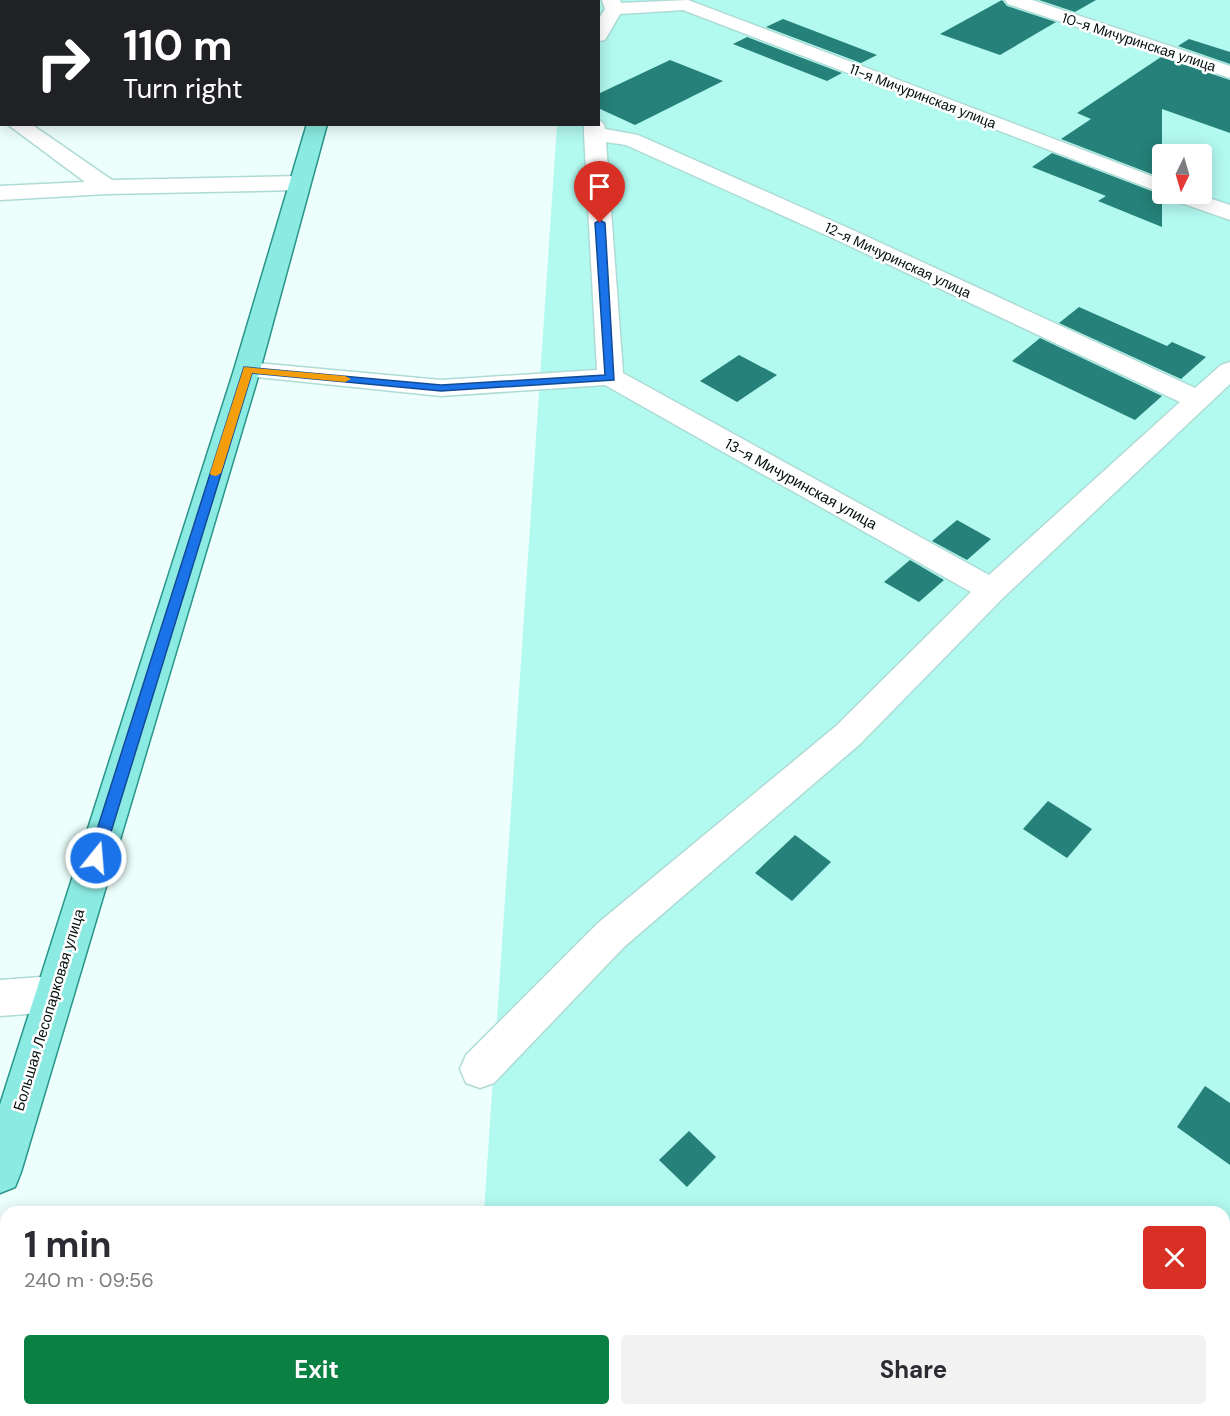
<!DOCTYPE html>
<html lang="en">
<head>
<meta charset="utf-8">
<style>
  body { margin:0; font-family:"DM Sans",sans-serif; background:#f2f2f3; color:#2b2b33; height:100vh; display:flex; flex-direction:column; font-size:22px; white-space:nowrap }
  * { box-sizing:border-box; margin:0 }
  p { font-size:20px; color:#7c7c81 }
  .icon { flex:none; width:33px; height:33px; fill:none; stroke:currentColor; stroke-width:2; stroke-linecap:round; stroke-linejoin:round }
  .map { position:relative; flex:1; overflow:hidden }
  .drawer { position:absolute; left:0px; top:1206px; width:1230px; height:210px; display:flex; flex-direction:column; background:#fff; border-radius:18px 18px 0 0; box-shadow:0 3px 15px #0003 }
  .drawer>* { flex:none }
  .banner { position:absolute; left:0px; top:0px; width:600px; height:126px; box-shadow:0 3px 15px #0003; background:#202124; color:#fff; overflow:hidden }
  .needle { width:39px; rotate:185deg }
  .tools { position:absolute; left:1152px; top:144px; display:grid; gap:12px }
  .tools a { display:grid; place-items:center; width:60px; height:60px; border-radius:6px; background:#fff; box-shadow:0 3px 15px #0003; font-size:30px }
  .pin { position:absolute; display:grid; place-items:center; width:51px; height:51px; color:#fff; margin:-62px -26px; border-radius:50% 50% 50% 0; rotate:-45deg; box-shadow:0 0 6px #0007 }
  .pin .icon { rotate:45deg }
  .me { position:absolute; width:66px; margin:-33px; rotate:17deg; stroke-linejoin:round; filter:drop-shadow(0 0 4px #0008) }
  .turn { display:flex; align-items:center; gap:21px; height:126px; padding:0 24px; font-size:27px }
  .turn .icon { width:78px; height:78px; stroke-width:2.5 }
  .turn b { display:block; font-size:42px; line-height:51px }
  .round { display:grid; place-items:center; flex:none; width:63px; height:63px; border-radius:6px; background:#f2f2f3 }
  .summary { display:flex; align-items:center; justify-content:space-between; height:102px; padding:0 24px }
  h1 { font-size:36px; font-weight:700; line-height:45px }
  .primary-button { display:flex; gap:12px; margin-top:auto; padding:12px 24px }
  .primary-button a { flex:1; height:69px; border-radius:6px; background:#0b8043; color:#fff; font-size:24px; font-weight:700; line-height:69px; text-align:center }
  .primary-button a+a { background:#f2f2f3; color:#2b2b33 }
  .map>svg:first-child { display:block }
  .green { fill:#b2f9f0; fill-rule:evenodd }
  .building { fill:#258179 }
  .lines { fill:none; stroke-linecap:round; stroke-linejoin:round }
  .minor-casing { stroke:#aedbd5; stroke-width:3 }
  .major-casing { stroke:#29958b; stroke-width:3 }
  .minor { fill:#fff; fill-rule:evenodd }
  .major { fill:#8bebe2; fill-rule:evenodd }
  .route { fill:#1a73e8; stroke:#114b97; stroke-width:1.5 }
  .slow { fill:#f59e0b }
  .labels { text-anchor:middle; stroke-width:5; stroke-linejoin:round; paint-order:stroke }
  .far-street-label { font-size:14px; fill:#02100e; stroke:#fff }
  .street-label { font-size:15px; fill:#02100e; stroke:#fff }
</style>
</head>
<body>
<div class="map">
<svg width="1230" height="1416" viewBox="0 0 1230 1416">
  <rect width="100%" height="100%" fill="#edfffc"/>
  <!-- green -->
  <path class="green" d="M566,0H1230V1416H476L474,1410H1224V1212H484L557,125L598,124V2ZM1162,154H1202V194H1162Z"/>
  <!-- building -->
  <g class="building">
    <path d="M1002,0L1007,6L1056,22L1000,55L940,34Z"/>
    <path d="M1039,0H1096L1075,12Z"/>
    <path d="M783,19L877,55L861,63L766,27Z"/>
    <path d="M747,37L842,73L827,81L733,44Z"/>
    <path d="M1189,39L1230,52V64L1178,46Z"/>
    <path d="M1161,57L1230,80V133L1162,109V178L1061,139L1091,119L1077,113Z"/>
    <path d="M670,60L723,81L635,125L598,108V94Z"/>
    <path d="M1052,153L1162,195V227L1098,201L1106,196L1032,167Z"/>
    <path d="M1079,307L1167,346L1172,342L1206,357L1181,379L1059,323Z"/>
    <path d="M1040,338L1162,396L1135,420L1012,361Z"/>
    <path d="M739,355L777,375L737,402L700,381Z"/>
    <path d="M957,520L991,539L967,560L932,541Z"/>
    <path d="M910,560L944,580L919,602L884,582Z"/>
    <path d="M1048,801L1092,829L1067,858L1023,829Z"/>
    <path d="M795,835L831,862L792,901L755,873Z"/>
    <path d="M1205,1086L1230,1103V1165L1177,1127Z"/>
    <path d="M689,1131L716,1157L687,1187L659,1160Z"/>
  </g>
  <g class="lines">
    <!-- minor casing -->
    <g class="minor-casing">
      <g id="minor">
        <path d="M602,0H620L621,3L688,0L1162,180V193L683,10L620,14L605,40L598,41V20L605,9Z"/>
        <path d="M1005,0H1032L1230,66V78L1008,4Z"/>
        <path d="M598,119L604,124L605,129L638,135L855,231L1195,388L1221,365L1230,362V384L1003,598L860,744L624,947L494,1083L480,1088L466,1083L460,1069L466,1055L598,923L836,726L971,592L605,385L441,396L238,375L234,370L238,365L247,362L441,380L597,370L584,134V124H598ZM606,142L626,145L839,241L1180,402L989,575L623,373Z"/>
        <path d="M7,124H31L112,180L299,176L307,178L310,183L307,188L299,190L107,194L0,200V186L85,182Z"/>
        <path d="M1167,194H1197L1230,205V220L1170,199Z"/>
        <path d="M54,976L68,981L74,994L68,1007L54,1012L0,1016V980Z"/>
        <path d="M0,1228L6,1229V1273L0,1272Z"/>
        <path d="M176,1410H225L222,1416H174Z"/>
      </g>
    </g>
    <!-- major casing -->
    <g class="major-casing">
      <g id="major">
        <rect x="347" y="0" width="18" height="2"/>
        <path d="M307,124H327L260,370L21,1172L15,1187L0,1193V1105L234,370Z"/>
      </g>
    </g>
    <!-- minor -->
    <use href="#minor" class="minor"/>
    <!-- major -->
    <use href="#major" class="major"/>
  </g>
  <!-- route -->
  <path class="route" d="M600,220L605,223L614,380L441,391L252,373L103,858L101,863L96,865L91,863L88,858L244,367L441,385L605,375L595,223Z"/>
  <!-- slow -->
  <path class="slow" d="M244,367L345,376L351,379L345,382L252,373L221,473L216,476L211,475L210,473Z"/>
  <g class="labels">
    <!-- far-street labels -->
    <g class="far-street-label">
      <text transform="translate(1139 42) rotate(18)" y="5">10-я Мичуринская улица</text>
      <text transform="translate(923 96) rotate(21)" y="5">11-я Мичуринская улица</text>
      <text transform="translate(898 260) rotate(25)" y="5">12-я Мичуринская улица</text>
    </g>
    <!-- street labels -->
    <g class="street-label">
      <text transform="translate(801 484) rotate(29)" y="5">13-я Мичуринская улица</text>
      <text transform="translate(49 1010) rotate(-73)" y="5">Большая Лесопарковая улица</text>
    </g>
  </g>
</svg>
<div class="tools">
<a><svg class="needle" viewBox="-14 -14 28 28"><path d="M0-13l5 13h-10z" fill="#e53935"/><path d="M0 13l5-13h-10z" fill="#7c7c81"/></svg></a>
</div>
<div class="pin" style="left:600px;top:223px;background:#d93025"><svg class="icon" aria-label="arrive" viewBox="0 0 24 24"><path d="M6 21V4h12l-3 4 3 4H6"/></svg></div>
<svg class="me" style="left:96px;top:858px" viewBox="-20 -20 40 40"><circle r="17" fill="#1a73e8" stroke="#fff" stroke-width="3"/><path d="M0-11L8 9 0 5-8 9z" fill="#fff"/></svg>
<div class="banner">
<div class="turn"><svg class="icon" aria-label="right" viewBox="0 0 24 24"><path d="M7 20v-9h11M14 6l5 5-5 5"/></svg><div><b>110 m</b>Turn right</div></div>
</div>
<section class="drawer">
<div class="summary"><div><h1>1 min</h1><p>240 m · 09:56</p></div><a class="round" style="background:#d93025;color:#fff"><svg class="icon" aria-label="close" viewBox="0 0 24 24"><path d="M6 6l12 12M18 6L6 18"/></svg></a></div>
<div class="primary-button"><a>Exit</a><a>Share</a></div>
</section>
</div>
</body>
</html>
